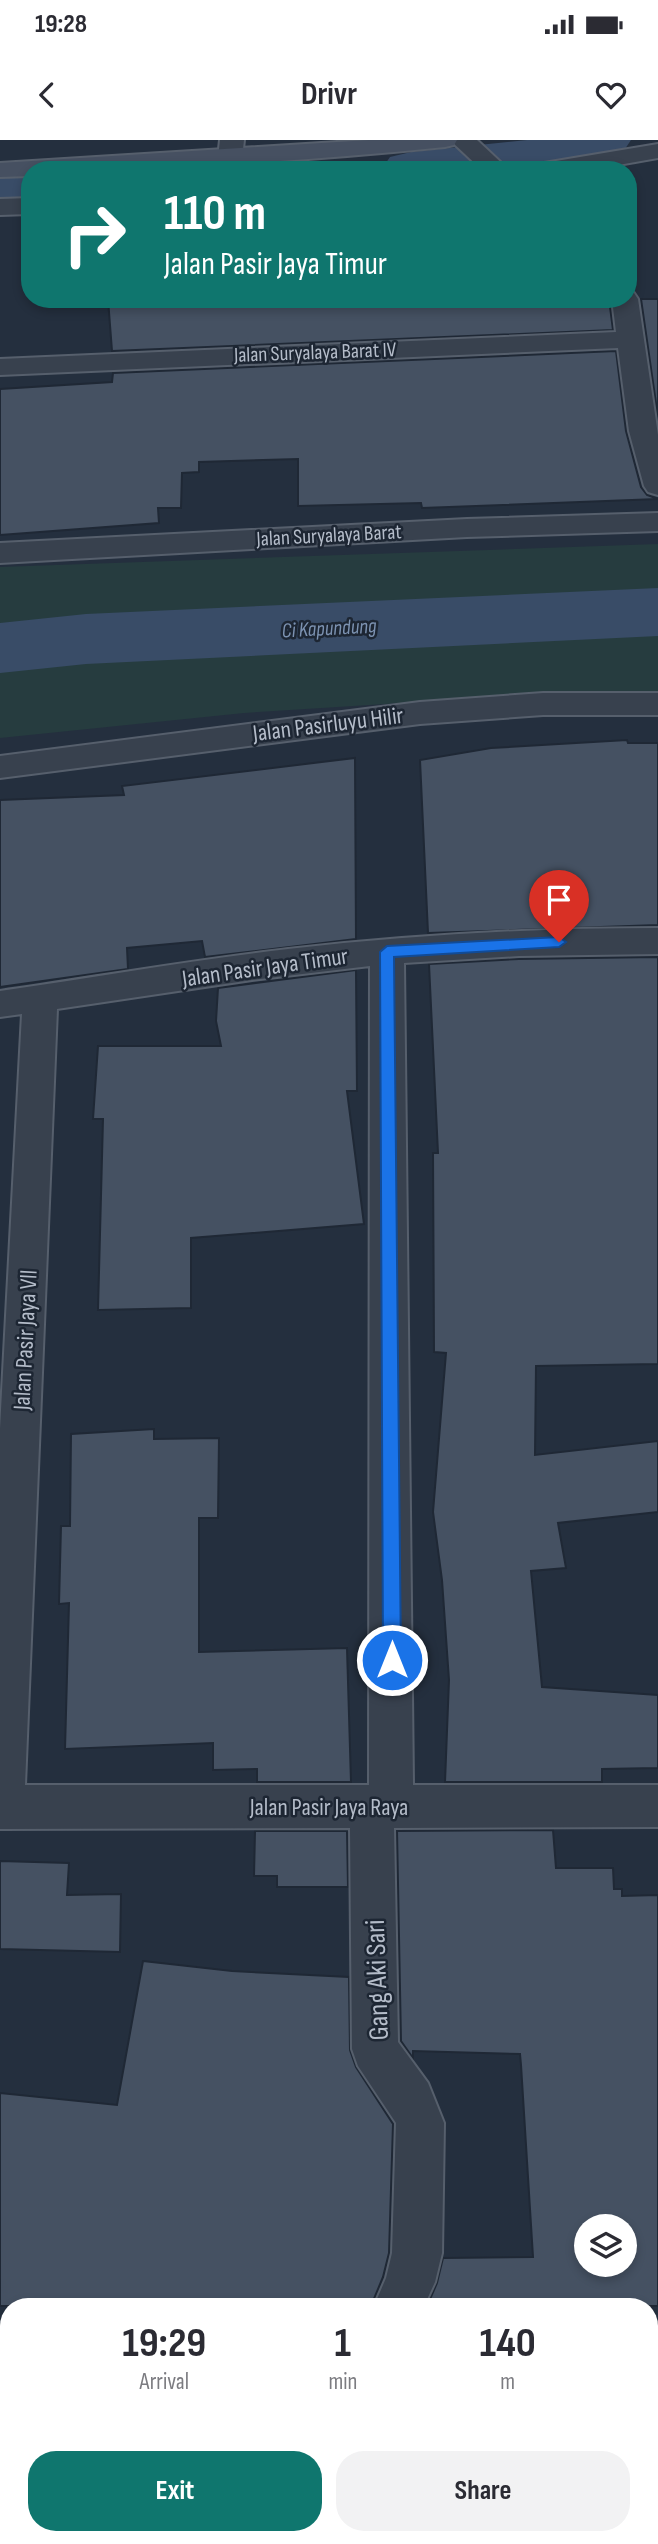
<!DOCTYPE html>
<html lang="en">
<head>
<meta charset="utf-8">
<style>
  body { margin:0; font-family:"Sofia Sans Condensed",sans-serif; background:#f2f2f3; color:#2b2b33; height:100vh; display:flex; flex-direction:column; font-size:26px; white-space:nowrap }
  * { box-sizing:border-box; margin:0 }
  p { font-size:23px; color:#7c7c81 }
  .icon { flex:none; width:38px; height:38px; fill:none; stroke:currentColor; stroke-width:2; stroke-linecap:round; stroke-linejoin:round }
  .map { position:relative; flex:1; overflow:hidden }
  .details { position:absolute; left:0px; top:2158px; width:658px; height:247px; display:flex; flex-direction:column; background:#fff; border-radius:28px 28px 0 0; box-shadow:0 4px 10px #0003 }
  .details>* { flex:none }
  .hud { position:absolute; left:21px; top:21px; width:616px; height:147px; border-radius:28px; box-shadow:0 4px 10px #0003; background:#0f766e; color:#fff; overflow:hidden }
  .controls { position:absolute; left:574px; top:2074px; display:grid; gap:14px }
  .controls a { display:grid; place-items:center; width:63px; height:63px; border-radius:50%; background:#fff; box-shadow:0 4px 10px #0003; font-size:35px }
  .pin { position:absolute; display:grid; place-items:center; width:60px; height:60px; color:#fff; margin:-72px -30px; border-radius:50% 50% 50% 0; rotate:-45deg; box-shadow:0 0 7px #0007 }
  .pin .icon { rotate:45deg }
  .me { position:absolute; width:77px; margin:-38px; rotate:0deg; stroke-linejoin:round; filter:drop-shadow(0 0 5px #0008) }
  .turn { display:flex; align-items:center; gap:24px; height:147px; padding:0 28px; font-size:32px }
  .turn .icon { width:91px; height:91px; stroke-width:2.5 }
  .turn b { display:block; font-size:49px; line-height:60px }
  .eta { display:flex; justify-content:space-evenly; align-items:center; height:119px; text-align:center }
  .eta b { font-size:42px; font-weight:700; line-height:49px }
  .cta { display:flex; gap:14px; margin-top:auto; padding:14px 28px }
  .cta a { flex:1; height:80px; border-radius:28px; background:#0f766e; color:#fff; font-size:28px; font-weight:700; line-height:80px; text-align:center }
  .cta a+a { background:#f2f2f3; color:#2b2b33 }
  .status { display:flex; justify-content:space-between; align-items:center; height:49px; padding:0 35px; background:#fff; direction:ltr }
  .status svg { height:19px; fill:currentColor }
  header { display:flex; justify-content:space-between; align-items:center; height:91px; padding:0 28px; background:#fff; font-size:32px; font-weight:700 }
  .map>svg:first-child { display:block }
  .green { fill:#263c3f }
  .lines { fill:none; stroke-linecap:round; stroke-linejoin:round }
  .river { fill:#394c67; fill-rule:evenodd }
  .building { fill:#455162; stroke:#1f2835; stroke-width:2; fill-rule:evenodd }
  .street-casing { stroke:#565f6c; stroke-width:4 }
  .secondary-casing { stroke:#565f6c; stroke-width:4 }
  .street { fill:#38414e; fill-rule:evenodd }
  .secondary { fill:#465061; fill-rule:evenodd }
  .route { fill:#1a73e8; stroke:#114b97; stroke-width:2 }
  .labels { text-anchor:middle; stroke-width:5; stroke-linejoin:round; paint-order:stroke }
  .far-street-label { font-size:21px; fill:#b4bcc9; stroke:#1d2633 }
  .far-water-label { font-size:21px; font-style:italic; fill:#7c92b1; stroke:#1d2633 }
  .street-label { font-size:24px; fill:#b4bcc9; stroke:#1d2633 }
  .near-street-label { font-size:28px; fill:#b4bcc9; stroke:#1d2633 }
</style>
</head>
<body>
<div class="status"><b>19:28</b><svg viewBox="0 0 49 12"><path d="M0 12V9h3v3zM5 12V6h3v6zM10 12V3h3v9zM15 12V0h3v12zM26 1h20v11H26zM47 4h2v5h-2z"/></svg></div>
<header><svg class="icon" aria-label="back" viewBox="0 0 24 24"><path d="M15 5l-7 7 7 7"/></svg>Drivr<svg class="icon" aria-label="heart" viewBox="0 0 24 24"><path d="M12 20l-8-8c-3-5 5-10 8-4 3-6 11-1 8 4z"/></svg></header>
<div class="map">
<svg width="658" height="2404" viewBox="0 0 658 2404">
  <rect width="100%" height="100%" fill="#242f3e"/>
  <!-- green -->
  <path class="green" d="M658,404V554L480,558L244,573L0,598V427Z"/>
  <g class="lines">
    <!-- river -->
    <g class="river">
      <path d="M527,0H631L623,12L555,30H381L390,17L411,12Z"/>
      <path d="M30,34V70L0,71V35Z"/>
      <path d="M658,448V496L86,524L0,533V483L86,474Z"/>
    </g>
  </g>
  <!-- building -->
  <g class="building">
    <path d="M108,159H609L613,190L112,211Z"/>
    <path d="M641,159H658V277Z"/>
    <path d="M616,211L626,291L641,347L647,355L658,359L422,368L421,363L298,366V319L199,322V332L182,333L181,368H158L159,383L0,395V249L112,242L113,233Z"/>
    <path d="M627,600L628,603H658V785L428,793L420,620L491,608Z"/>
    <path d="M355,618L356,799L205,817L202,801L127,808L128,829L0,847V660L124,655L122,646Z"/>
    <path d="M658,817V1224L536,1226L535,1315L658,1301V1372L558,1383L566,1428L531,1431L542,1547L658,1555V1628L602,1629V1642H445L449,1540L442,1440L433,1372L446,1213L434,1212L433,1013H438L429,824L519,819Z"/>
    <path d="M356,830L357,951H347L364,1084L191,1098V1168L98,1170L103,979H93L98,906H221L216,881L218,848Z"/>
    <path d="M154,1289V1299L219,1298L218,1378H199V1512L347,1508L351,1642H257V1629L213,1630V1603L65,1609L69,1463L59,1464L61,1386H70L71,1294Z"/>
    <path d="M553,1690L556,1728H613L614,1749H622V1756L658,1755V2166H427L437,2143L443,2118L533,2117L521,1925L520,1914L413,1911V1918L401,1901L397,1691ZM586,2086H625V2124H586Z"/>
    <path d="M255,1691H347L348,1747H277V1736H254Z"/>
    <path d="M0,1721L69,1723L67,1755L121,1754L120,1812L0,1809Z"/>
    <path d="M143,1821L232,1831L349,1837L350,1910L356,1927L393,1984L389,2113L383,2137L371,2166H0V1953L117,1965Z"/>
  </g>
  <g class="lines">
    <!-- street casing -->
    <g class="street-casing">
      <g id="street">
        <path d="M220,0H244L242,18L239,23L230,25L221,23L218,18Z"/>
        <path d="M450,0H477L509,30H482Z"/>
        <path d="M658,4V18L590,30H532L535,25L544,23Z"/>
        <path d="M30,58V74L0,75V59Z"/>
        <path d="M628,152L634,153L638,159L658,295V355L648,352L644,346L629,291L618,208L0,235V219L616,192L612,159H628Z"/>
        <path d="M658,373V391L467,397L0,423V403L467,379Z"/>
        <path d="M543,553H658V575H543L420,584L0,638V616L420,562Z"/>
        <path d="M658,788V814L519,816L404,823L413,1645H658V1687L394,1688L398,1902L428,1943L444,1983L442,2113L435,2142L424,2166H374L386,2138L392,2113L396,1983L358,1926L352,1909L350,1688L0,1689V1289L22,874L0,877V851C96,837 192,820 288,809C411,795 534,788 658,788ZM370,826L369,1645H25L57,869L252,840Z"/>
        <path d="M0,2374H9V2396H389L392,2404H0Z"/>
      </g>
    </g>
    <!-- secondary casing -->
    <g class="secondary-casing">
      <path id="secondary" d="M369,0H457L454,5L445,7C307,21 169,30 30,30V36L0,37V23Z"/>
    </g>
    <!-- street -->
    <use href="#street" class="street"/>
    <!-- secondary -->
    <use href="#secondary" class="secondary"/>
  </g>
  <!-- route -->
  <path class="route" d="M559,797L566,802L559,807L394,817L401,1520L398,1526L392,1528L386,1526L383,1520L380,812L387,806Z"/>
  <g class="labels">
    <!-- far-street labels -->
    <g class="far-street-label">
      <text transform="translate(315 212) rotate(-2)" y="7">Jalan Suryalaya Barat IV</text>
      <text transform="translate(329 395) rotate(-3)" y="7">Jalan Suryalaya Barat</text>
    </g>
    <!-- far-water labels -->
    <g class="far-water-label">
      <text transform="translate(329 488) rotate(-3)" y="7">Ci Kapundung</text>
    </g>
    <!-- street labels -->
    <g class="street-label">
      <text transform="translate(328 584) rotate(-7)" y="8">Jalan Pasirluyu Hilir</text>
      <text transform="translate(265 827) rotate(-8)" y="8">Jalan Pasir Jaya Timur</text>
      <text transform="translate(25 1200) rotate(-87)" y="8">Jalan Pasir Jaya Vll</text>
      <text x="329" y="1675">Jalan Pasir Jaya Raya</text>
    </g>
    <!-- near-street labels -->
    <g class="near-street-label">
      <text transform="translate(376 1840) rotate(-92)" y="10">Gang Aki Sari</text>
    </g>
  </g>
</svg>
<div class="controls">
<a><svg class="icon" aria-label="layers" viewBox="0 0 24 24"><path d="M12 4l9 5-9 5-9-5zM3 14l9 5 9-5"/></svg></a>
</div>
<div class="pin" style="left:559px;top:802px;background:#d93025"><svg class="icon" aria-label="arrive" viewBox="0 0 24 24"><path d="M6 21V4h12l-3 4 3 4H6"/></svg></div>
<svg class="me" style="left:392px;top:1520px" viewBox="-20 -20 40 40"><circle r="17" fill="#1a73e8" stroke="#fff" stroke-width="3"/><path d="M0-11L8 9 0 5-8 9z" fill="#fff"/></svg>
<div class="hud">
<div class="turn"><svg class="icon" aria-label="right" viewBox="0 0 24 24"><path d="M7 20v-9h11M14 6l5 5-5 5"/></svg><div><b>110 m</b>Jalan Pasir Jaya Timur</div></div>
</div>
<section class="details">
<div class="eta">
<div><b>19:29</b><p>Arrival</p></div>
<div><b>1</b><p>min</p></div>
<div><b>140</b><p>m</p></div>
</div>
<div class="cta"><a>Exit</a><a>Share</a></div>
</section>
</div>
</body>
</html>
